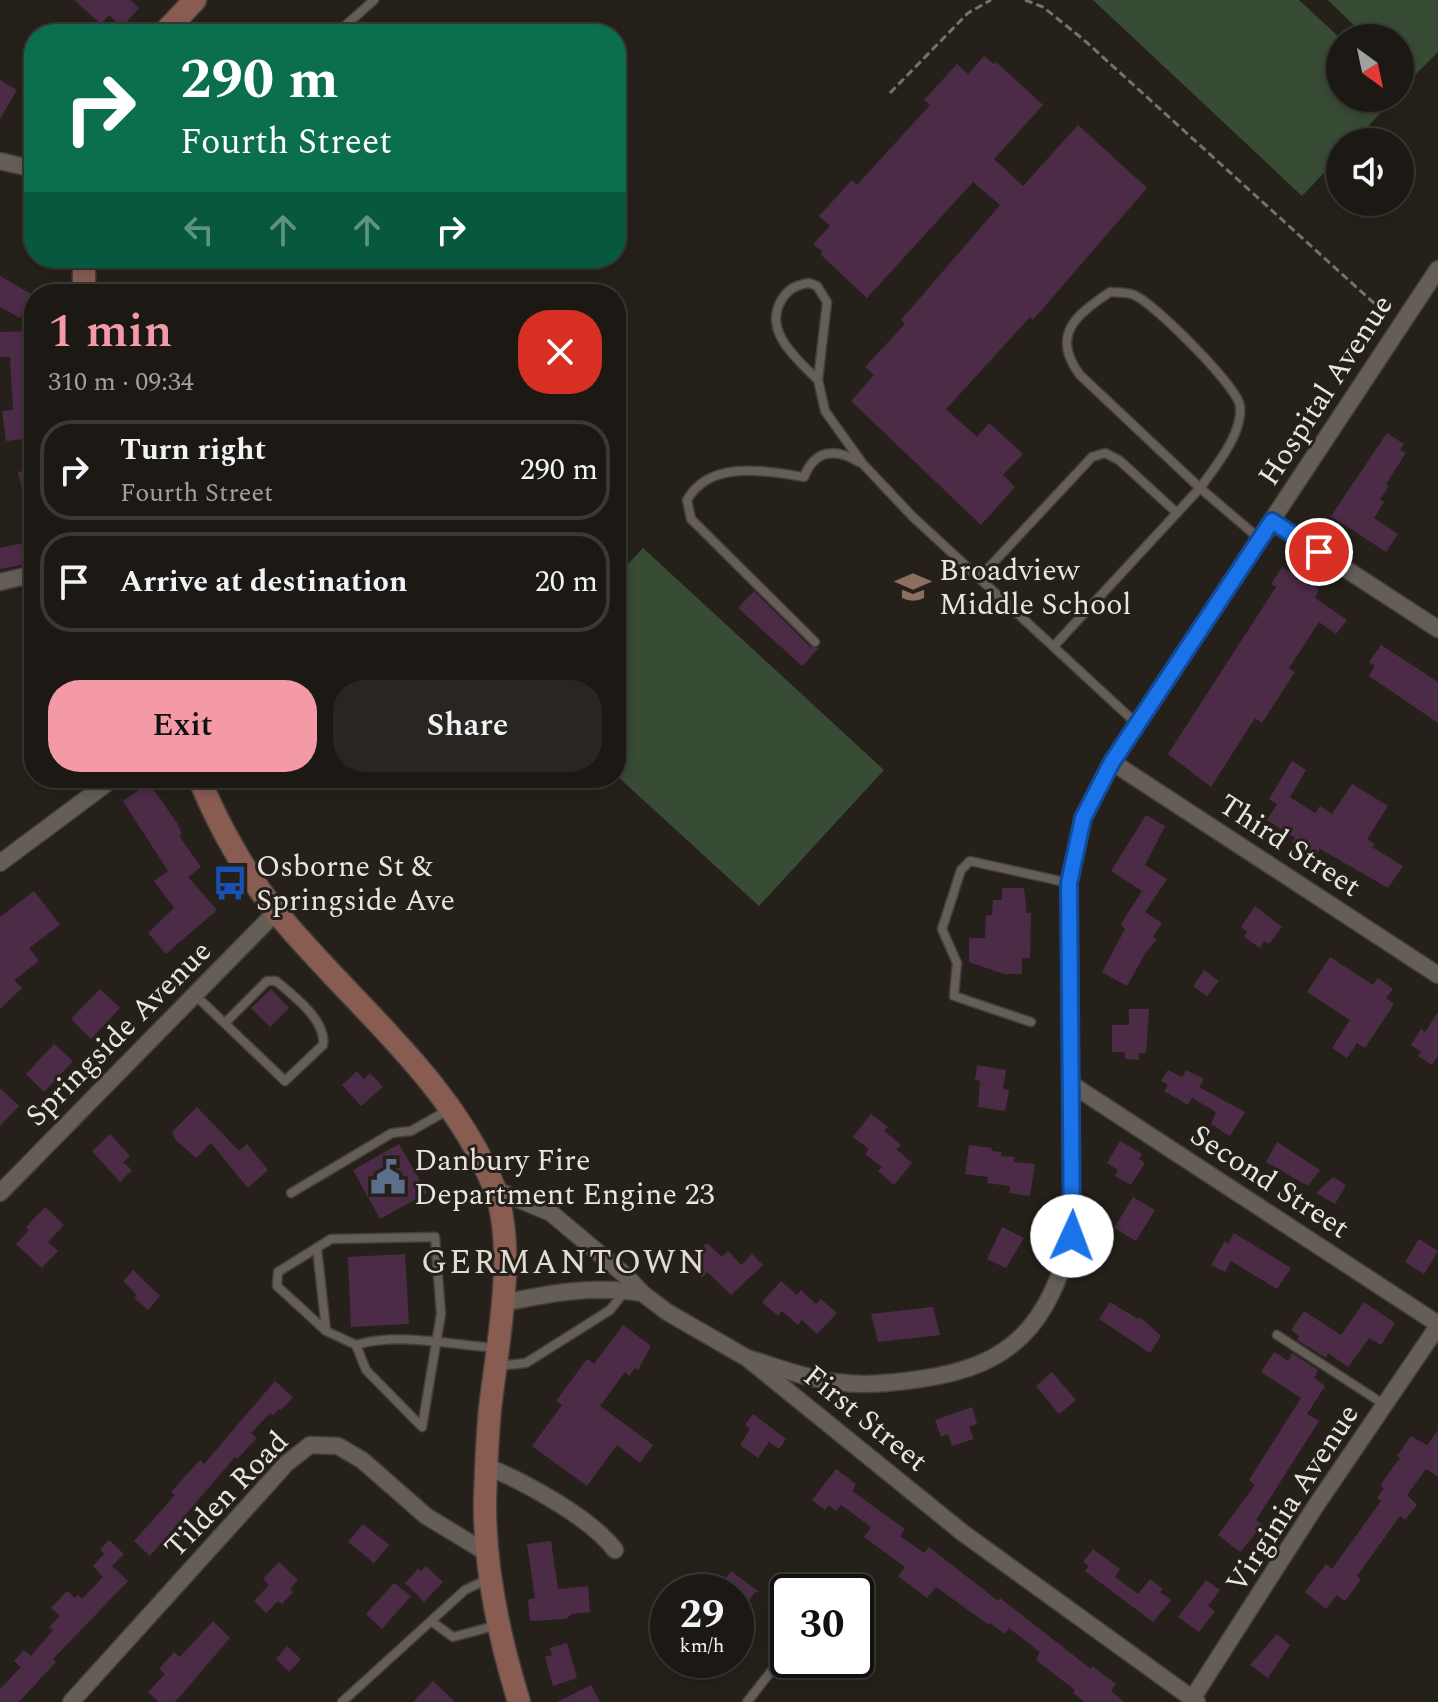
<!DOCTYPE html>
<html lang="en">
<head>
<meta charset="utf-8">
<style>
  body { margin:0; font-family:Spectral,serif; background:#292622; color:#f1f3f6; height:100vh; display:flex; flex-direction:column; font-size:30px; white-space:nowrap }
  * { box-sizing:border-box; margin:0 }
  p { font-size:26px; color:#a0a0a0 }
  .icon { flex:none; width:44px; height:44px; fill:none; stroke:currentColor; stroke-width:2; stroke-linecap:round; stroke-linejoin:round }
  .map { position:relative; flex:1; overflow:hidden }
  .side { position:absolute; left:24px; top:284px; width:602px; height:504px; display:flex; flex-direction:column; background:#1c1914; border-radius:32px; box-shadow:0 4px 12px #0003,0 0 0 2px #3a3834 }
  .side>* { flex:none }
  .guide { position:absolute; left:24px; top:24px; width:602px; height:244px; border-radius:32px; box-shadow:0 4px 12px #0003,0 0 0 2px #3a3834; background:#0b6e4f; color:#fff; overflow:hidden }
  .needle { width:52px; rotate:147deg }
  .buttons { position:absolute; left:1326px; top:24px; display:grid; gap:16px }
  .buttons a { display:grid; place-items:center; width:88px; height:88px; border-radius:50%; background:#1c1914; box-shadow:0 4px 12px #0003,0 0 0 2px #3a3834; font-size:40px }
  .speed { position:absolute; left:650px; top:1574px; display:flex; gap:16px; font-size:40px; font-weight:700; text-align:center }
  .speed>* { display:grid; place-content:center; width:104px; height:104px; border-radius:50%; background:#1c1914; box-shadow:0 4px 12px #0003,0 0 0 2px #3a3834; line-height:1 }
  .speed small { font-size:20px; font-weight:400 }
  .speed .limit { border:4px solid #111; border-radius:12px; background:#fff; color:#111 }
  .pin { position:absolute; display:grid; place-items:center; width:68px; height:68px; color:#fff; margin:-34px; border:4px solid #fff; border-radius:50%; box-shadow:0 2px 8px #0007 }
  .me { position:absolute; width:88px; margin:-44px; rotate:2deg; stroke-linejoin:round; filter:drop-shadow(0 0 6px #0008) }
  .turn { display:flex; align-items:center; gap:28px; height:168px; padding:0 24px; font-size:36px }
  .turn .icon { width:104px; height:104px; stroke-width:2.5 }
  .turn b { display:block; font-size:56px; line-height:68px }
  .lanes { display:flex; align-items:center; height:76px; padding:0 24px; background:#0003; justify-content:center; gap:40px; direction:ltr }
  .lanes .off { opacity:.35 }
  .round { display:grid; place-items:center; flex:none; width:84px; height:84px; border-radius:32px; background:#292622 }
  .head { display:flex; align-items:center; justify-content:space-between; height:136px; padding:0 24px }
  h1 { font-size:48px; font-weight:600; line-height:60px; color:#f49aa7 }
  .primary-button { display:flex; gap:16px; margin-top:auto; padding:16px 24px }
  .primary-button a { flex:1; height:92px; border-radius:32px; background:#f49aa7; color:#111; font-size:32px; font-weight:600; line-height:92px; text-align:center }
  .primary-button a+a { background:#292622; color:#f1f3f6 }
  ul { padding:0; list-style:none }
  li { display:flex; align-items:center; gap:24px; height:100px; margin:0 16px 12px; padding:0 8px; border:4px solid #3a3834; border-radius:32px }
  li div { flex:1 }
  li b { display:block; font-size:30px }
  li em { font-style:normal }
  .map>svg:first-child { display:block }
  .green { fill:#384b35 }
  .building { fill:#4c2b46 }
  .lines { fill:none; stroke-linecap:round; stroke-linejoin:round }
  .service-casing { stroke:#433f3a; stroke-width:11 }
  .minor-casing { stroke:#433f3a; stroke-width:19 }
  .secondary-casing { stroke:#433f3a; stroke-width:25 }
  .path { stroke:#75716b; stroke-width:3; stroke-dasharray:8 4; stroke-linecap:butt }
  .service { stroke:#645e57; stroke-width:8 }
  .minor { stroke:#645e57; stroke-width:16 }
  .secondary { stroke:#895c52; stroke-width:22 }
  .route-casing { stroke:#114b97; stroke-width:20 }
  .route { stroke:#1a73e8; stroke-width:14 }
  .labels { text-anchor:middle; stroke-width:6; stroke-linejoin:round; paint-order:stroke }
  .street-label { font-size:30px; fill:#e9e6e2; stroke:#25211a }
  .poi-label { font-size:30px; fill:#e9e6e2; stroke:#25211a; text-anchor:start }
  .quarter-label { font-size:34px; letter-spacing:2px; fill:#e1dbd2; stroke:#25211a }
</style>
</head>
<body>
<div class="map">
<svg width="1438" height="1702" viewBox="0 0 1438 1702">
  <rect width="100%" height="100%" fill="#25211a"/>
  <!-- green -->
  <g class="green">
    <path d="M1093,0H1299L1340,38V98H1395L1353,142H1340V156L1302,196Z"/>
    <path d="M1328,0H1438V52L1410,80L1400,71V38H1367Z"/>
    <path d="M643,548L884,770L759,906L616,775V577Z"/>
  </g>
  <!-- building -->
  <g class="building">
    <path d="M74,0H130L139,8L122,27L109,15L101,24Z"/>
    <path d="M984,56L994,64L996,62L1043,105L994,159L1023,186L1078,125L1147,188L1033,320L1030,317L946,409L977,437L989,423L1023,454L1003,475L1015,487L981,525L851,401L874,375L865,367L905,324L901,320L1000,205L973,182L867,298L820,254L823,252L813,244L830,226L819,216L852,180L857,185L930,105L924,100L957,64L968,74Z"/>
    <path d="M0,80L17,90L0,119Z"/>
    <path d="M0,276L33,295L20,318L0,307Z"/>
    <path d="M34,331V438L6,441L2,411L13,410L10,357H0V332Z"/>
    <path d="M1387,433L1404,444L1400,450L1406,453L1386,484L1389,486L1380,499L1384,502L1374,518L1398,534L1386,552L1331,516Z"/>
    <path d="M34,468V515L28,516L18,472Z"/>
    <path d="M28,542L32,563L0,569V548Z"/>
    <path d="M1282,567L1316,587L1319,591L1315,598L1347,620L1336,634L1319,622L1289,668L1295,672L1262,723L1255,718L1211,787L1168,754L1276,587L1271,584Z"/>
    <path d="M754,591L810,647L819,648L802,666L738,608Z"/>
    <path d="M1381,645L1438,682V723L1369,676L1375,666L1369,662Z"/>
    <path d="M1292,761L1306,770L1290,797L1315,813L1320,806L1332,814L1352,784L1388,806L1367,839L1375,844L1372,847L1403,866L1388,888L1320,849L1315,857L1292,842L1295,838L1267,820L1277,804L1269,799Z"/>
    <path d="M149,783L177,823L182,834L179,836L201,867L188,877L217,910L166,954L148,933L174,908L154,881L168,871L123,801Z"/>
    <path d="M1146,815L1165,826L1145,865L1167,879L1145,912L1162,923L1153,937L1157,939L1146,952L1127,986L1102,972L1125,929L1121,924L1142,891L1111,871Z"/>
    <path d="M1002,888H1024L1027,913H1031L1030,958H1022V974H1004L969,962V938H985L986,915H992L993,900H1002Z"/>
    <path d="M34,891L60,925L29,948L39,961L14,980L22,988L0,1009V917Z"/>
    <path d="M1255,906L1282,927L1269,944L1264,941L1260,948L1244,937L1247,932L1241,927Z"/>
    <path d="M1330,957L1373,985L1378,978L1393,989L1386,998L1394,1004L1365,1048L1357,1043L1347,1058L1332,1048L1350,1020L1307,992Z"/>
    <path d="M1204,970L1219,981L1207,996L1193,986Z"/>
    <path d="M100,989L120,1008L91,1039L71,1019Z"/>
    <path d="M271,989L289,1008L270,1027L251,1008Z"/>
    <path d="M1129,1009H1149L1146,1053H1139V1060L1125,1059V1052H1112V1025H1129Z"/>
    <path d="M1438,1012V1056L1432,1065L1418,1056L1421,1052L1411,1045L1421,1029L1425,1032Z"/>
    <path d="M54,1044L73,1061L44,1092L26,1074Z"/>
    <path d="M977,1065L1006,1070L1003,1089L1009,1090L1005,1111L978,1107L980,1081L975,1080Z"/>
    <path d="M1168,1070L1182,1077L1186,1070L1204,1079L1199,1087L1245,1112L1230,1136L1211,1124L1216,1112L1192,1098L1188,1105L1164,1091L1168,1085L1161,1081Z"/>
    <path d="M357,1071L364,1079L370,1073L383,1087L361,1106L342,1085Z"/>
    <path d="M0,1088L19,1106L0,1126Z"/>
    <path d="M197,1107L239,1151L247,1144L268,1170L248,1188L211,1143L196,1158L175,1139L172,1132Z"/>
    <path d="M871,1114L888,1127L884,1131L901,1145L896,1149L912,1163L894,1185L878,1171L882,1167L865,1154L869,1149L853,1137Z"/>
    <path d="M110,1134L130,1156L123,1162L132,1170L120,1182L92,1151Z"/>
    <path d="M1120,1141L1142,1154L1139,1159L1145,1163L1131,1185L1115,1176L1118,1170L1107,1163Z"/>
    <path d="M1277,1142L1320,1170L1308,1186L1266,1162Z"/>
    <path d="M399,1144L427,1193L380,1219L353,1170Z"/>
    <path d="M969,1145L992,1148V1151L1001,1152V1156L1014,1157V1162L1035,1164L1030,1196L1009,1193L1010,1186L987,1183L988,1177L965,1174Z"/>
    <path d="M1333,1177L1346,1185L1335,1204L1316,1193Z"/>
    <path d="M1133,1197L1155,1210L1136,1241L1114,1228Z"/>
    <path d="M45,1207L64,1225L48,1242L58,1251L42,1268L16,1244L29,1230L26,1227Z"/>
    <path d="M1002,1227L1024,1238L1006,1268L987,1259Z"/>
    <path d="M1234,1233L1291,1268L1277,1289L1231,1261L1225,1272L1211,1265L1225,1241L1228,1244Z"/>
    <path d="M1419,1239L1438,1251L1424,1274L1405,1262Z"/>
    <path d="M707,1243L722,1257L728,1251L741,1265L752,1254L763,1265L731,1295L707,1272L702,1278L687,1262Z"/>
    <path d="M405,1254L409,1324L351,1327L348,1257Z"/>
    <path d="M133,1270L160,1296L148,1310L134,1298L137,1295L123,1281Z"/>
    <path d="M781,1281L797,1295L801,1290L816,1304L821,1299L837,1313L817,1334L802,1320L798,1325L782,1311L778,1316L762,1302Z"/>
    <path d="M1110,1302L1138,1319L1140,1317L1161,1336L1150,1353L1099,1319Z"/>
    <path d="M1364,1302L1395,1323L1381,1345L1369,1338L1348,1367L1328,1353L1326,1358L1297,1340L1299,1336L1291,1330L1304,1311L1341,1335Z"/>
    <path d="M933,1307L940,1335L878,1342L871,1314Z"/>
    <path d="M623,1325L651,1346L638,1370L635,1368L629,1376L625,1372L600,1406L653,1445L640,1463L617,1445L587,1486L532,1446L562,1405L556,1401L587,1359L594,1364Z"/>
    <path d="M1274,1352L1288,1361L1292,1353L1318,1370L1314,1378L1325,1386L1307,1414L1319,1421L1256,1520L1263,1525L1240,1552L1218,1535L1255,1485L1249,1480L1301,1398L1261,1372Z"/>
    <path d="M1052,1372L1076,1400L1059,1414L1036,1386Z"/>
    <path d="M275,1381L293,1397L281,1410L279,1409L273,1415L270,1413L251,1433L257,1438L237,1459L235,1457L150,1556L134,1541L175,1495L171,1492L200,1460L204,1464Z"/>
    <path d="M972,1407L977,1424L969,1427L974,1439L952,1446L948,1434L941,1437L935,1420Z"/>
    <path d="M753,1414L786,1439L779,1449L769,1442L758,1458L740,1445L750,1429L745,1425Z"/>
    <path d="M1438,1430V1477L1426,1469L1407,1495L1417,1505L1405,1520L1400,1516L1357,1576L1361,1579L1345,1601L1337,1595L1326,1609L1305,1592L1326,1564L1332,1569L1381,1501L1377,1498L1384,1488L1381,1486L1383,1481L1400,1458L1397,1456L1411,1436L1427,1445Z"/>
    <path d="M836,1469L856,1484L852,1491L905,1529L900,1536L924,1553L929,1547L998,1601L1000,1598L1091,1669L1092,1666L1116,1684L1111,1691L1124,1702H1085L1073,1693L1075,1690L1036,1660L1040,1652L1009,1628L1005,1634L990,1623L989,1625L936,1587L927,1598L898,1576L905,1567L864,1537L871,1527L841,1505L836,1511L829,1505L825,1510L812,1500Z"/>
    <path d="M363,1524L389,1545L374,1563L348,1542Z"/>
    <path d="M109,1540L124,1554L112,1566L128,1581L53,1659L56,1662L19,1702H0V1689L21,1667L14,1661L24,1650L31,1656L53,1630L49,1627L60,1616L51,1608L67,1591L75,1598L78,1595L82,1599L103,1577L93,1566L104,1554L100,1550Z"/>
    <path d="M551,1541L558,1589L588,1586L590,1612L572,1614L566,1619L530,1621L528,1600L535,1598L527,1544Z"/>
    <path d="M1093,1549L1120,1569L1115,1577L1138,1594L1150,1579L1163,1589L1160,1592L1171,1600L1153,1622L1085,1571L1089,1566L1083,1562Z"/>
    <path d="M279,1562L298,1580L290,1589L293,1592L282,1604L278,1601L266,1613L254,1601L269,1585L263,1579Z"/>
    <path d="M426,1566L443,1582L424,1602L405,1583L418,1569L421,1571Z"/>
    <path d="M731,1571L759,1592H755L745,1606L736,1600V1592H716Z"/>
    <path d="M1206,1580L1220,1590L1208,1606L1215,1611L1199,1632L1178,1617Z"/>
    <path d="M394,1583L411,1596L382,1629L366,1614Z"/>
    <path d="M213,1621L230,1638L175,1702H159L148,1692L165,1674L159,1669L174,1652L180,1657Z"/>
    <path d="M1277,1634L1290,1645L1268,1678L1250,1665Z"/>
    <path d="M567,1643L577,1678L553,1686L545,1657L552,1655L550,1648Z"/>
    <path d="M287,1646L301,1659L289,1672L276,1659Z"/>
    <path d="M433,1681L455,1702H413Z"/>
    <path d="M591,1685L600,1702H557Z"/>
  </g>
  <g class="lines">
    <!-- service casing -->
    <g class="service-casing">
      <g id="service">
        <path d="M336,34L374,0"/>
        <path d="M1110,292C1117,293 1127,292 1134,295C1153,302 1238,387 1240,406C1243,434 1215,467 1200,488L1080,375C1050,335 1076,315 1110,292Z"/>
        <path d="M818,380C797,359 762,331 782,299C789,288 797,285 809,283L817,286L827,302L818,380L825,411L863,464L912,516L1137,724"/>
        <path d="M980,577L1092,457L1105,453L1119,460L1177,513"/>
        <path d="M815,642L691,519L687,500C710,459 766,471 804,477C815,449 836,448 859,462"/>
        <path d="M1054,646L1200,488L1261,540"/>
        <path d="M195,995L285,1081L323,1045C327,1021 293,995 276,981H267L225,1023"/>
        <path d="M1031,1022L954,996L957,963L942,929L961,870L970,861L1069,883"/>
        <path d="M291,1193L392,1133L411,1131L448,1110"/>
        <path d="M317,1248L326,1330"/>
        <path d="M1277,1335L1385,1405"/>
        <path d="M356,1345L326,1331L277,1286L278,1272L331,1239L435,1237L441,1314L422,1427L366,1370L356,1345C400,1332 452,1345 497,1348"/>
        <path d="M497,1366L526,1363L610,1310L625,1291"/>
        <path d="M431,1621L453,1637L498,1625"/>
        <path d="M342,1702L465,1590L490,1578"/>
        <path d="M747,1702L788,1650"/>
      </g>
    </g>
    <!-- minor casing -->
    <g class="minor-casing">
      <g id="minor">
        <path d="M0,161L34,169"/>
        <path d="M1272,521L1438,629"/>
        <path d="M0,582L34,574"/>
        <path d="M1112,762L1438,975"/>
        <path d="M0,863L114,778"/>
        <path d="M1071,1084L1438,1324"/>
        <path d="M496,1190L551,1213L626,1276L642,1293L667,1312L747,1358L963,1533L1197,1702"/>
        <path d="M0,1193L276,912"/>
        <path d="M503,1303C551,1293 593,1285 642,1293"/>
        <path d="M747,1358C775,1366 806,1379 835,1382C865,1386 891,1383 920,1379C1014,1366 1048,1324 1072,1236L1069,883L1083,818L1112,762L1438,269"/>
        <path d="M488,1467C525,1482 591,1518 615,1550"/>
        <path d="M1192,1699L1315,1507L1438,1326"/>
        <path d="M71,1702L287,1463L310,1445L338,1446L362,1460L426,1516L487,1553"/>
      </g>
    </g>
    <!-- secondary casing -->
    <g class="secondary-casing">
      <g id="secondary">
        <path d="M163,34L195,0"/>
        <path d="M84,294V258"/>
        <path d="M199,778C218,825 246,875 278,914C351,1003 450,1078 494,1187C518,1247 497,1346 490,1409C487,1439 486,1470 485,1500C484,1568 499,1637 519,1702"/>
      </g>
    </g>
    <!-- path -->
    <g class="path">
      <path d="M1025,0L1043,7L1084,40L1386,314"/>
      <path d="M890,93L968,13L991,0"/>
    </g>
    <!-- service -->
    <use href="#service" class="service"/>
    <!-- minor -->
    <use href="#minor" class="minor"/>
    <!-- secondary -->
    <use href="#secondary" class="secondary"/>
  </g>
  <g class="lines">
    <!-- route casing -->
    <g class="route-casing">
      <path id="route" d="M1072,1236L1069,883L1083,818L1112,762L1272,521L1319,552"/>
    </g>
    <!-- route -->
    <use href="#route" class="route"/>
  </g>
  <!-- icons -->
  <defs>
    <g id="school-bare" transform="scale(2.76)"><path d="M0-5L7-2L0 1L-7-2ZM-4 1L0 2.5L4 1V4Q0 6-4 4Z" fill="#8d6e63" stroke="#25211a" stroke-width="2.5" paint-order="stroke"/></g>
    <g id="bus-bare" transform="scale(2.76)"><path d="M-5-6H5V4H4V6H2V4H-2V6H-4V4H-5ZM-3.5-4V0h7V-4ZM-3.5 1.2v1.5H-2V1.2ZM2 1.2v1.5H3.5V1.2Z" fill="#1a4fb4" stroke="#25211a" stroke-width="2.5" paint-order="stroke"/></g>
    <g id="civic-bare" transform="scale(2.76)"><path d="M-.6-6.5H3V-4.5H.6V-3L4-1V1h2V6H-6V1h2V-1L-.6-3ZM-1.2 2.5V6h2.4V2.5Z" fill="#5c6f8a" stroke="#25211a" stroke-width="2.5" paint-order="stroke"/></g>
  </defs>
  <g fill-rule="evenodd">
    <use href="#school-bare" x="913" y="587"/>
    <use href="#bus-bare" x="230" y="883"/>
    <use href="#civic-bare" x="388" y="1177"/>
  </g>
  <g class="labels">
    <!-- street labels -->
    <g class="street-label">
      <text transform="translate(1325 390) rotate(-57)" y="10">Hospital Avenue</text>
      <text transform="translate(1290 845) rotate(33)" y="10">Third Street</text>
      <text transform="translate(118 1033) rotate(-45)" y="10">Springside Avenue</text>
      <text transform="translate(1270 1181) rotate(33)" y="10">Second Street</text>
      <text transform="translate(866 1418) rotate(39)" y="10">First Street</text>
      <text transform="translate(226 1494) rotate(-46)" y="10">Tilden Road</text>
      <text transform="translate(1292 1498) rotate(-57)" y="10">Virginia Avenue</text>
    </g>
    <!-- poi labels -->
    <g class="poi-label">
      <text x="939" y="580">Broadview<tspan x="939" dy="34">Middle School</tspan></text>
      <text x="256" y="876">Osborne St &amp;<tspan x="256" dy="34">Springside Ave</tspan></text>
      <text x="414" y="1170">Danbury Fire<tspan x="414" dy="34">Department Engine 23</tspan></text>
    </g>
    <!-- quarter labels -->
    <g class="quarter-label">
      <text x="564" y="1273">GERMANTOWN</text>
    </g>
  </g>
</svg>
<div class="buttons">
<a><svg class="needle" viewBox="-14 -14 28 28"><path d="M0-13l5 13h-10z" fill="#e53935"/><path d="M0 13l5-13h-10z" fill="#a0a0a0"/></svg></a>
<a><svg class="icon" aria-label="sound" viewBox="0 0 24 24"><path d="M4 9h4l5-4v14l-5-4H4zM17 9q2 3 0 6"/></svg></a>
</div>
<div class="speed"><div>29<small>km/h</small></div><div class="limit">30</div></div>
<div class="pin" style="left:1319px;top:552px;background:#d93025"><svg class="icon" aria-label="arrive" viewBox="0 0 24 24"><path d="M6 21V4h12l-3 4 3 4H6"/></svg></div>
<svg class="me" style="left:1072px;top:1236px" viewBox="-20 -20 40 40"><circle r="19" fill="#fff"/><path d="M0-13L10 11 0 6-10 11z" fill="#1a73e8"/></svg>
<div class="guide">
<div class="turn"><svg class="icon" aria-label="right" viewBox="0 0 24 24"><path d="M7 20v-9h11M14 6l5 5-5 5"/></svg><div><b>290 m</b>Fourth Street</div></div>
<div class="lanes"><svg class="icon off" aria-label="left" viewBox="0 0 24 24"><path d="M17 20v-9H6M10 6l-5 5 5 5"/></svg><svg class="icon off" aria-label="ahead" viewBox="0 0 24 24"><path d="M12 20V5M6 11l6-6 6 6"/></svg><svg class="icon off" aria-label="ahead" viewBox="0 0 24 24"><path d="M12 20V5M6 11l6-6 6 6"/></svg><svg class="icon" aria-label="right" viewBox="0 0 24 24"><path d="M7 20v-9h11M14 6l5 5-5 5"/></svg></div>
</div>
<section class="side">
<div class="head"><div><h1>1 min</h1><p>310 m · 09:34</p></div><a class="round" style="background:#d93025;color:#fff"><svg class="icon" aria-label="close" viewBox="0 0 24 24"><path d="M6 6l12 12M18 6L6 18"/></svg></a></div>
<ul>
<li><svg class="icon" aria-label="right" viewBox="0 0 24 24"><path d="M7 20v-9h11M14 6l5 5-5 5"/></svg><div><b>Turn right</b><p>Fourth Street</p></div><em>290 m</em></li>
<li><svg class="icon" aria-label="arrive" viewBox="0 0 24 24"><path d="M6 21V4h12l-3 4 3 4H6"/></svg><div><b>Arrive at destination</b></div><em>20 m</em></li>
</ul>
<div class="primary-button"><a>Exit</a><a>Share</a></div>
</section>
</div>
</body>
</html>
